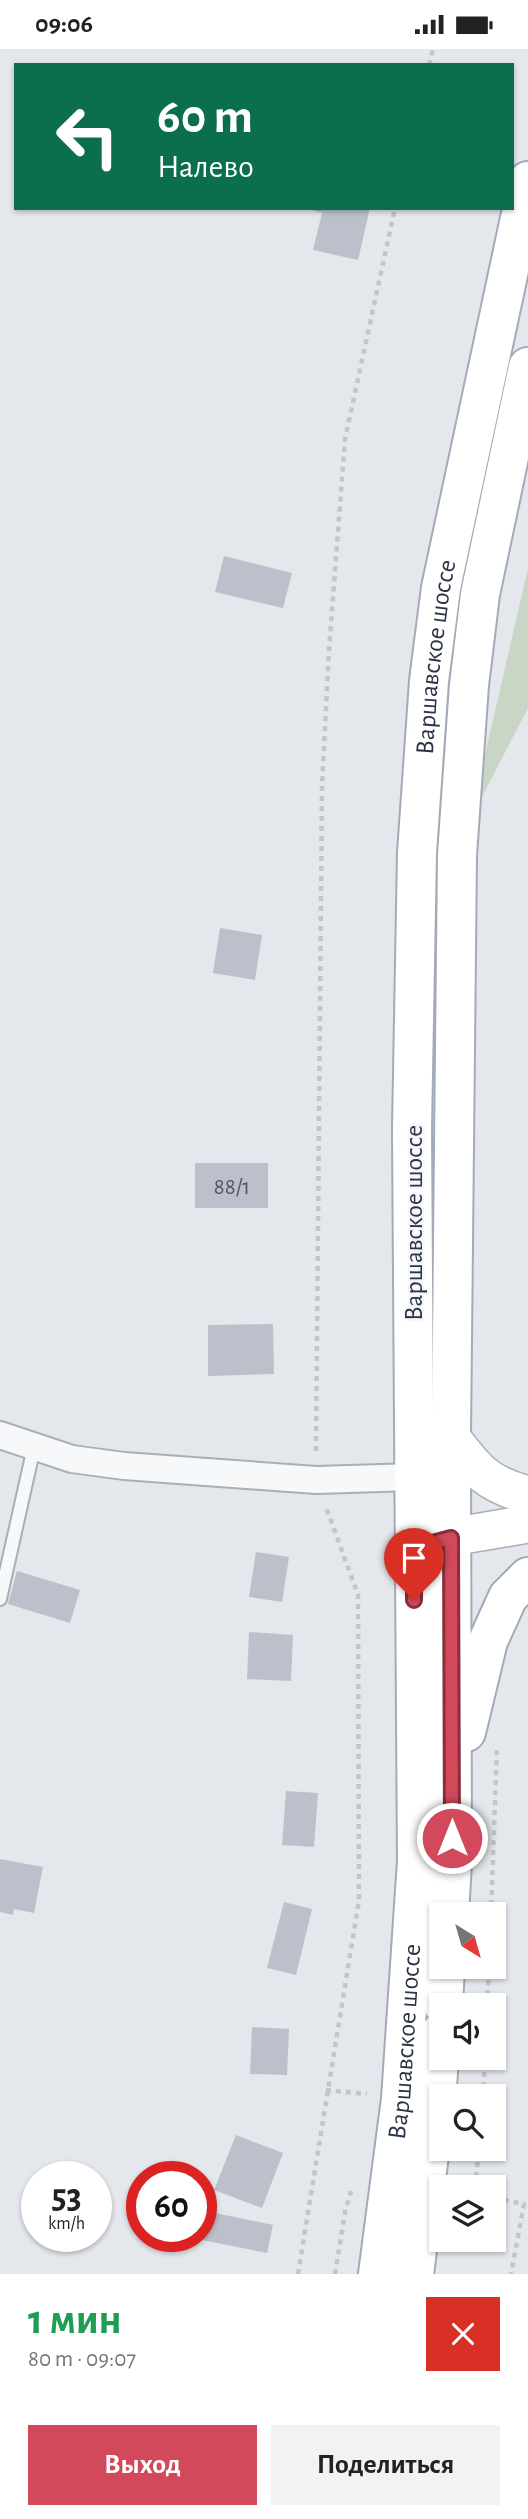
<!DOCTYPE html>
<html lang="ru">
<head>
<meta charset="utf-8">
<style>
  body { margin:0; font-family:"Alegreya Sans",sans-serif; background:#f2f2f2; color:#222; height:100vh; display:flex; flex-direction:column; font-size:26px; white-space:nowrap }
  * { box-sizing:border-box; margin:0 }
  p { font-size:23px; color:#767676 }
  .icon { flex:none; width:38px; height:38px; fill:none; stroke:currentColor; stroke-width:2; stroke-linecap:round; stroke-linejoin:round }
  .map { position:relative; height:2225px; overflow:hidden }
  .side { display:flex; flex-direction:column; background:#fff; flex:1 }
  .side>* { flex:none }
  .hud { position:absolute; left:14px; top:14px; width:500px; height:147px; border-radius:0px; box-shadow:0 2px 5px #0004; background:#0b6e4f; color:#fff; overflow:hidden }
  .needle { width:46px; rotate:143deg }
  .fabs { position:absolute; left:429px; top:1853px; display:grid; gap:14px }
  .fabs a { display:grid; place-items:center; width:77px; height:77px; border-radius:0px; background:#fff; box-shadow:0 2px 5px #0004; font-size:35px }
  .speed { position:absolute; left:21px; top:2112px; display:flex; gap:14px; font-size:35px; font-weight:700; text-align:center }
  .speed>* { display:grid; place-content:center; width:91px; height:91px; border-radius:50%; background:#fff; box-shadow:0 2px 5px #0004; line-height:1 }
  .speed small { font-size:18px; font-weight:400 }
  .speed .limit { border:10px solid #d22; background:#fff; color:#111 }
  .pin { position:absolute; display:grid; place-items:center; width:60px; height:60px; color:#fff; margin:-72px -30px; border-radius:50% 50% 50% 0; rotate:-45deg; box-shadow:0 0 7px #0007 }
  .pin .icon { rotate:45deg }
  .me { position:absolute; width:77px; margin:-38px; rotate:0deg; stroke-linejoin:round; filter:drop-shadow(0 0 5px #0008) }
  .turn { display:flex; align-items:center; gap:24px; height:147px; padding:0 28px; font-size:32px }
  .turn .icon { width:91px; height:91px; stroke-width:2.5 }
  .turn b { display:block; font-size:49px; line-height:60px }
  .round { display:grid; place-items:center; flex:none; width:74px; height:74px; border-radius:0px; background:#f2f2f2 }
  .head { display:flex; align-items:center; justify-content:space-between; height:119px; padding:0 28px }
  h1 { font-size:42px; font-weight:600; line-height:52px; color:#1e9e55 }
  .cta { display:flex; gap:14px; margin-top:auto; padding:14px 28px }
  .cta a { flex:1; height:80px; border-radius:0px; background:#d1495b; color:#fff; font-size:28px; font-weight:600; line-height:80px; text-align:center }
  .cta a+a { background:#f2f2f2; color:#222 }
  .status { display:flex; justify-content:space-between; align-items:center; height:49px; padding:0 35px; background:#fff; direction:ltr }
  .status svg { height:19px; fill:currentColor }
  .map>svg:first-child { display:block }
  .green { fill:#c9d6c5 }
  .building { fill:#bbc0ca }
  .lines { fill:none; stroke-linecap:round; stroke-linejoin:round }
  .lane-casing { stroke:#a9aeb7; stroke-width:16 }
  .street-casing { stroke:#a9aeb7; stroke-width:30 }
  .secondary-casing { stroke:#a9aeb7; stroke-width:40 }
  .primary-casing { stroke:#a3abb8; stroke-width:42 }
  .path { stroke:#c2c5cb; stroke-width:4.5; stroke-dasharray:5 5; stroke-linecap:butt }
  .lane { stroke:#f7f8fa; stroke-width:12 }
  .street { stroke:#f7f8fa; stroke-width:26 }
  .secondary { stroke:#fff; stroke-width:37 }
  .primary { stroke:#fff; stroke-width:38 }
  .route-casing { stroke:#882f3b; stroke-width:18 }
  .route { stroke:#d1495b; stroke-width:12 }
  .labels { text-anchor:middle; stroke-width:5; stroke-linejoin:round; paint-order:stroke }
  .number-label { font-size:23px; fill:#4f5766 }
  .street-label { font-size:26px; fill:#2b3445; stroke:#f4f6f9 }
</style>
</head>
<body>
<div class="status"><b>09:06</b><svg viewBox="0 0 49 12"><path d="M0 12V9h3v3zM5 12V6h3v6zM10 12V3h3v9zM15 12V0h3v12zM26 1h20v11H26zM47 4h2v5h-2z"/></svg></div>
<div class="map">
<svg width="528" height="2225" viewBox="0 0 528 2225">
  <rect width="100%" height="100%" fill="#e4e7ec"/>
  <!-- green -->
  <path class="green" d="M528,519V659L470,771Z"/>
  <!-- building -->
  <g class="building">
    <path d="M304,159H370L358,211L313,201L322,164Z"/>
    <path d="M224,507L292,524L283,559L215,543Z"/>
    <path d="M220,879L262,886L255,931L213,924Z"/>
    <rect x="195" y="1114" width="73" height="45"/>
    <path d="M273,1275L274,1325L208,1327V1276Z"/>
    <path d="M256,1503L289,1508L282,1553L249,1548Z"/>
    <path d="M17,1522L80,1541L70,1574L8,1555Z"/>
    <path d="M249,1583L293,1586L291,1632L247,1630Z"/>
    <path d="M286,1742L318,1744L314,1798L282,1796Z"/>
    <path d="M0,1810L43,1818L34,1864L14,1860L13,1866L0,1863Z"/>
    <path d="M284,1853L312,1860L296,1926L267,1919Z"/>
    <path d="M252,1978L289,1980L287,2026L250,2025Z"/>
    <path d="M236,2086L283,2104L262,2159L214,2141Z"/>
    <path d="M201,2161L273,2176L267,2204L192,2189L201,2188Z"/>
  </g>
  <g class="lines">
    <!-- lane casing -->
    <g class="lane-casing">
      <path id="lane" d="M0,1550L34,1398"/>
    </g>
    <!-- street casing -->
    <g class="street-casing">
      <path id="street" d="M0,1386L72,1410L124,1417L316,1431L414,1428"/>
    </g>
    <!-- secondary casing -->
    <g class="secondary-casing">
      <g id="secondary">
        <path d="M451,1388C476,1421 486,1435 528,1446"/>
        <path d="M423,1496L451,1488L528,1475"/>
      </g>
    </g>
    <!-- primary casing -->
    <g class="primary-casing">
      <g id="primary">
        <path d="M466,1683L488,1592L508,1548L528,1528"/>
        <path d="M449,1866L452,1814L451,1388L457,806L469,636L480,545L528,318"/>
        <path d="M443,1956L445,1918"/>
        <path id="s1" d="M378,2225L401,2050L417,1812L412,1080L417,804L429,632L441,539L528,132"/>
        <path d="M414,2225L436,2051L441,1983"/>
      </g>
    </g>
    <!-- path -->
    <g class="path">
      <path d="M429,16L433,0"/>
      <path d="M316,1402L322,736L329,601L345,390L395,159"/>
      <path d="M491,1866L497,1698"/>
      <path d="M487,1956L489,1918"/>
      <path d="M326,2041L367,2045"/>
      <path d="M483,2048L485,2009"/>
      <path d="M475,2138L479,2100"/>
      <path d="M494,2149L524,2155L511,2225"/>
      <path d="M298,2225L359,1851L358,1546L326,1458"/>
      <path d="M335,2225L345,2163L351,2142"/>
    </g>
    <!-- lane -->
    <use href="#lane" class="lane"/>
    <!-- street -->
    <use href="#street" class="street"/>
    <!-- secondary -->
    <use href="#secondary" class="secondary"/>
    <!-- primary -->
    <use href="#primary" class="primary"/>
  </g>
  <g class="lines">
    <!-- route casing -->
    <g class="route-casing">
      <path id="route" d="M414,1551V1499L451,1489L452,1789"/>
    </g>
    <!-- route -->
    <use href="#route" class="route"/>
  </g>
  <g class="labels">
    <!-- number labels -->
    <g class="number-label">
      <text x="232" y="1145">88/1</text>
    </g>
    <!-- street labels -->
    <g class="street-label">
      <text dy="9" stroke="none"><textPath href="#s1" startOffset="1620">Варшавское шоссе</textPath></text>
      <text transform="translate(413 1174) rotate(-90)" y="9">Варшавское шоссе</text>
      <text dy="9" stroke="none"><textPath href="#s1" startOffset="234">Варшавское шоссе</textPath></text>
    </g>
  </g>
</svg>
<div class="fabs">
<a><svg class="needle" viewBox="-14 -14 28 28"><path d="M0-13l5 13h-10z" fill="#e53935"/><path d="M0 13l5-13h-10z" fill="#767676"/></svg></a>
<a><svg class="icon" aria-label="sound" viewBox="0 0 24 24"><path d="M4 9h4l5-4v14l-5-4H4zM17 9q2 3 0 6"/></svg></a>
<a><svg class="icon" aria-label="search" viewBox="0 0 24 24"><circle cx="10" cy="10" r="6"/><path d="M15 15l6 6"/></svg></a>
<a><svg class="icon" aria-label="layers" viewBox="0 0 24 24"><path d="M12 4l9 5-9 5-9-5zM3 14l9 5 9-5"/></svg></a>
</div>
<div class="speed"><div>53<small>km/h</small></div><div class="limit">60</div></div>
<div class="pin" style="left:414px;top:1551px;background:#d93025"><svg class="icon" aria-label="arrive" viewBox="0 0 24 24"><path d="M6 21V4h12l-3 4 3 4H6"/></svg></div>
<svg class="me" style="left:452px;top:1789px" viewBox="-20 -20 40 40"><circle r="17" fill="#d1495b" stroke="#fff" stroke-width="3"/><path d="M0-11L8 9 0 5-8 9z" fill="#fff"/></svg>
<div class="hud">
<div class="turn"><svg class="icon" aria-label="left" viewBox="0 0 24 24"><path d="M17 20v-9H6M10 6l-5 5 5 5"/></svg><div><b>60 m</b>Налево</div></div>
</div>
</div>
<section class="side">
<div class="head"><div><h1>1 мин</h1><p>80 m · 09:07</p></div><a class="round" style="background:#d93025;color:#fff"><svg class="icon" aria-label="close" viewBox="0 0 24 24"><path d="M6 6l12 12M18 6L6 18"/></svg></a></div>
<div class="cta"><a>Выход</a><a>Поделиться</a></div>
</section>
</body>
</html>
